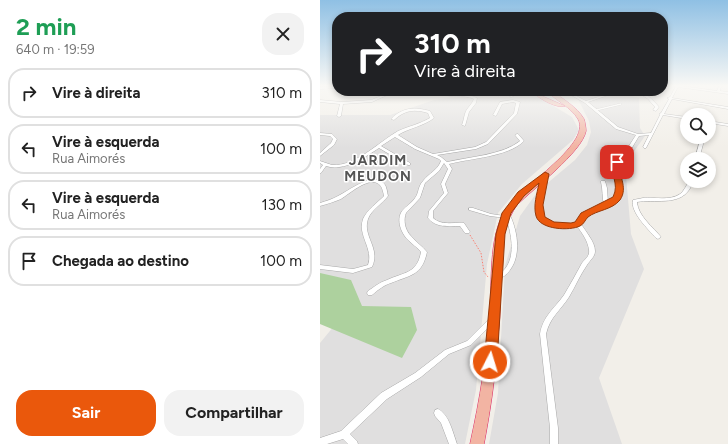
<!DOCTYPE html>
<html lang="pt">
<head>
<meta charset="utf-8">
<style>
  body { margin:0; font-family:Figtree,sans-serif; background:#f2f2f2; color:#222; height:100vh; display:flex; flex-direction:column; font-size:15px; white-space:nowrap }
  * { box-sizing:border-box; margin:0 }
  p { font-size:13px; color:#767676 }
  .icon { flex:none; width:22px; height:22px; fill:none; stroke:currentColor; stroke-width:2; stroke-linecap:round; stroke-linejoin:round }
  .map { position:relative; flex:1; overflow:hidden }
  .details { display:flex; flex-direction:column; background:#fff; width:320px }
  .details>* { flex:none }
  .hud { position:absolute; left:12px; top:12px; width:336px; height:84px; border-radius:16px; box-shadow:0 2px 6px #0003; background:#202124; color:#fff; overflow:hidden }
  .fabs { position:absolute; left:360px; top:108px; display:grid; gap:8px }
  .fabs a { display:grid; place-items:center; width:36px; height:36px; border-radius:50%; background:#fff; box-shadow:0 2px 6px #0003; font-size:20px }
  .pin { position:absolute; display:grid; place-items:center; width:34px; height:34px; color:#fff; margin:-17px; border-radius:8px; box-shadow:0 2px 6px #0006 }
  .me { position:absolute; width:44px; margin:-22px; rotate:5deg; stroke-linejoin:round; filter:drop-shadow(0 0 3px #0008) }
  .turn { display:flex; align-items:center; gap:14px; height:84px; padding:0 16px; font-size:18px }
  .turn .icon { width:52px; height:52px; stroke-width:2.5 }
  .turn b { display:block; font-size:28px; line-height:34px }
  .round { display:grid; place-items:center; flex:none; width:42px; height:42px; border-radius:16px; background:#f2f2f2 }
  .head { display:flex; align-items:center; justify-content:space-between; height:68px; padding:0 16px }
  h1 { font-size:24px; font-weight:700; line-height:30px; color:#1e9e55 }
  .action { display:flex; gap:8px; margin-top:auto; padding:8px 16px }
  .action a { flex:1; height:46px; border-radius:16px; background:#ea580c; color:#fff; font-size:16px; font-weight:700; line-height:46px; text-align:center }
  .action a+a { background:#f2f2f2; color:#222 }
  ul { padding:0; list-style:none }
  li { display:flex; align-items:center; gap:12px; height:50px; margin:0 8px 6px; padding:0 8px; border:2px solid #e0e0e0; border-radius:16px }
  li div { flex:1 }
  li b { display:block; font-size:15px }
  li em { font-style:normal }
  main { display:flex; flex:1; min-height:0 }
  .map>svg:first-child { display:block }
  .residential { fill:#e0dfdf }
  .forest { fill:#add19e }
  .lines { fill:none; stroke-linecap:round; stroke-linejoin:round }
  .service-casing { stroke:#a9a9a9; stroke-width:2 }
  .minor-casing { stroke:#a9a9a9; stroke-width:1 }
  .trunk-casing { stroke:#dc2a67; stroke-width:1 }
  .path { stroke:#fa8072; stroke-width:1; stroke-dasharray:1.5 1.5; stroke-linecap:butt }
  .service { stroke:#fff; stroke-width:1.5 }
  .minor { fill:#fff; fill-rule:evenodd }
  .trunk { fill:#f2b4a3; fill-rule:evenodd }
  .route { fill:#ea580c; stroke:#983908 }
  .labels { text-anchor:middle; stroke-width:3; stroke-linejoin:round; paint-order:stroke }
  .district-label { font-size:14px; font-weight:bold; letter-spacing:1px; fill:#555; stroke:#fff }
</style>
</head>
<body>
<main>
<section class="details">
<div class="head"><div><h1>2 min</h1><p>640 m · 19:59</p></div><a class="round"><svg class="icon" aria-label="close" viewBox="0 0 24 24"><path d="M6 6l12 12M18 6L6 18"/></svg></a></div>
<ul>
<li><svg class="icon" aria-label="right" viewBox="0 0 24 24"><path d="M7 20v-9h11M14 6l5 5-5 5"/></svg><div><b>Vire à direita</b></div><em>310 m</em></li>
<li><svg class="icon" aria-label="left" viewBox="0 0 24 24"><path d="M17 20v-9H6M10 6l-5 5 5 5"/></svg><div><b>Vire à esquerda</b><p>Rua Aimorés</p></div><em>100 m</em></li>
<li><svg class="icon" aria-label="left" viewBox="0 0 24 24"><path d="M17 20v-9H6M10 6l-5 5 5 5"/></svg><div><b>Vire à esquerda</b><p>Rua Aimorés</p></div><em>130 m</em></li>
<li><svg class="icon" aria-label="arrive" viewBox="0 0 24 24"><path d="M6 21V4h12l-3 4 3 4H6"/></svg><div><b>Chegada ao destino</b></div><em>100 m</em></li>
</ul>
<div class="action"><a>Sair</a><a>Compartilhar</a></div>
</section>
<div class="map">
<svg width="408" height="444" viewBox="0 0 408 444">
  <rect width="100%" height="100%" fill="#f2efe9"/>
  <!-- residential -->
  <g class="residential">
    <path d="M168,91H212L215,95L252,117L259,130L253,140L202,184L178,213L167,264L156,390L145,444H0V343L23,315L0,318V115H70L114,100L159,94Z"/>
    <path d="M245,91H295L319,98L320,128L325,136L305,164L311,234L324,269L279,378L302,444H169L178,393L185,266L200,216L218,191L255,160L267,145L271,132L269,121L257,97Z"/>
  </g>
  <!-- forest -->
  <path class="forest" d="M0,273L31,280L42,306L91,307L97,330L82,358L0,324Z"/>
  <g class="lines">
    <!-- service casing -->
    <g class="service-casing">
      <g id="service">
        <path d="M172,91L180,96"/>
        <path d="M276,110L301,104"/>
      </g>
    </g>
    <!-- minor casing -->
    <g class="minor-casing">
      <g id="minor">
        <path d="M17,86V88L0,89V87Z"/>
        <path d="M356,86H362L397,91L399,86H401L400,91L408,92V94L358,87L352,98L408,107V109L352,99L344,114L367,117V119L343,115L326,148H324L323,147L329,135L319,136L310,151L297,165C298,172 301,179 302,187C302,206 284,206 272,213C267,216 264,221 261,224C266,232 275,242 275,251C275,257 270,260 267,265C260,275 255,287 249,297C240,311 230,317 226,334L238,428V444H230V428L220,334C223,316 234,309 244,295C250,285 256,274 262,263C265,259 270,256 269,250C268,241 262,233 257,226C241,231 225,227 217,213L223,174L225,173L227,174L221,213C228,224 246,230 257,222C261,219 263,215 266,212C271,209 278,207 284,205C282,197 283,190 281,182V181H285L287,188L288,203C303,193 295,179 293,165L307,149L316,135L296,129L265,103L244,91H247L266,101L296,91H300L268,102L298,127L318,134L331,133L340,115L339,114L341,113L349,99L347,98L350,97Z"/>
        <path d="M73,91H76L52,102L23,104L21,116L19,117L17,116L20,104L0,102V100L22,102L51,100Z"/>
        <path d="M120,91H123C131,99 146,92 157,98L156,103L149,112L145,126L142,125C144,120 144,115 146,111C148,107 152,104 154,99C143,93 129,101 120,91Z"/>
        <path d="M132,91H140C139,92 133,92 132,91Z"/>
        <path d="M186,91H189L194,96L191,97Z"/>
        <path d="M316,91C325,91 333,100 339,107L336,111L333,110L335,107L328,99Z"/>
        <path d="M193,100L200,102L197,114L168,144L156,149L117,155L121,157L127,162C148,157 183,155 200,141L195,135L197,134H198L204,141C188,157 151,158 129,164L132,169L125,184L128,193L113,211V218C122,226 133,222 144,223L150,232L149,233H145L140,226C128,226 116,228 108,218L109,211L124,193L121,184L128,169L124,163L119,171L105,183L100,198L86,213C83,220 85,230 91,236C96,242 102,246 107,252C102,276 90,275 71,283C64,285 58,290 52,295H48L47,293L48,291C54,287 60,282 67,280C84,272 97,274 101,252C97,247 92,244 88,240C81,233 76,220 82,211C86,206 92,203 95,198C99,193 98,186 103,181C109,173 117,171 121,161L119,159L95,149L75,137L61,146L90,163V165H88L59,148C45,157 24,172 6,166L1,173H0V169L3,165L0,163V161C4,162 8,164 12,165C35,167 59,142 78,131C89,126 100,124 110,118L108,113C94,109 85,110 74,120L71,119C83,107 95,107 110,111L114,118C104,126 89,128 78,135L97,147L113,154L155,147L166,142L194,113L196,103L193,102L182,104L176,116L173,115L180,102Z"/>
        <path d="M389,121L408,124V126L389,123Z"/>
        <path d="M0,133L12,134L17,139L14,145L0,156V153L11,143L13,139L10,136L0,135Z"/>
        <path d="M381,137H385L379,159H375Z"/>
        <path d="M54,179C66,182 66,185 68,196C62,204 51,210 48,219C42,236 61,248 52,267L33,273L0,269V265L33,269L48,265C54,249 37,235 43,219C47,210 57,203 64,196C63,191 62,185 57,183C47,178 29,194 21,199C14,202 7,204 0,206V203C6,201 13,199 18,196C31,189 39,182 54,179Z"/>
        <path d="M369,181H373C372,184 371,187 369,190C358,206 334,199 317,202C318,216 333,227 341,237L338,239L336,238C328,229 310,212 313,200C316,199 320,199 323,198C334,197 350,201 360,194C364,191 366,186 369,181Z"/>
        <path d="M149,208H153L171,214L185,216V213H189C197,229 202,254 190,270C187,275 182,277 178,281H174L173,279C177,274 184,272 187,266C195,253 191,234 187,220L186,218L170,216L149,210Z"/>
        <path d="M173,316L175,317L176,319L175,321L151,345L129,354L101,377L67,399L30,434L37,441L38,444H28L23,439L7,444H0V438L21,431L61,393L95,373L125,350L147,341L171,317Z"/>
        <path d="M118,409C129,414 133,433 137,444H129L121,423L115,416L114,413L115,410Z"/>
      </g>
    </g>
    <!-- trunk casing -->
    <g class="trunk-casing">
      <g id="trunk">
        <path d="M227,91H232C243,99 257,107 264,119C265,122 266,128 266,131C262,152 213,189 197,205C177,233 181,274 180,308C180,321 178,334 177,348C175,380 170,412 164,444H150C160,399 167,355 170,309C172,280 169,241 183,214C194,190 273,145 258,119C251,107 236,101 227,91Z"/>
        <path d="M214,92H218L222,96L245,106C238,109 219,99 214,93Z"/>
      </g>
    </g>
    <!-- path -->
    <path class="path" d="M150,235L161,253L164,272L168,277"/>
    <!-- service -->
    <use href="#service" class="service"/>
    <!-- minor -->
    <use href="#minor" class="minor"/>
    <!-- trunk -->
    <use href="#trunk" class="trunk"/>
  </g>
  <!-- sky -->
  <linearGradient id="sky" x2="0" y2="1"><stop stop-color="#8fc0e4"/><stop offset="0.58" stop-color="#f9f8f5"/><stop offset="1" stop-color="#f9f8f5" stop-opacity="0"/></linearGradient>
  <rect width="408" height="148" fill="url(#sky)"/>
  <!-- route -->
  <path class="route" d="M297,159L300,162C297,174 309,187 300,200C292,210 277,210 268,217C265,220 264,224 260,226C250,231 220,230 216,216C213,205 217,194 219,183L204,196L191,213L185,234L177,362L175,367L170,368L165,367L164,362L176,234L182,213L198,192L225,172L229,174L223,205L225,217L234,222L251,223L255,222L261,213L293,197C300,183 289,174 293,162Z"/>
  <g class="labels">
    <!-- district labels -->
    <g class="district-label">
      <text x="58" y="165">JARDIM<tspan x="58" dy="16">MEUDON</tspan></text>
    </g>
  </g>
</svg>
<div class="fabs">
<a><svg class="icon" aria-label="search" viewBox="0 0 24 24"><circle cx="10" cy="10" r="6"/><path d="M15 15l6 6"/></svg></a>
<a><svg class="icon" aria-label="layers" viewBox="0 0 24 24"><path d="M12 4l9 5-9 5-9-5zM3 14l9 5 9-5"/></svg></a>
</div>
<div class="pin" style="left:297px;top:162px;background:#d93025"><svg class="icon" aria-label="arrive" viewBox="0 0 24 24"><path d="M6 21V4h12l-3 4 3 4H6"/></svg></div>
<svg class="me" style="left:170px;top:362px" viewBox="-20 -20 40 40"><circle r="17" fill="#ea580c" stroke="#fff" stroke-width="3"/><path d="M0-11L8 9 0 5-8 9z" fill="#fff"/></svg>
<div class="hud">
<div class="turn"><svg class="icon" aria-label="right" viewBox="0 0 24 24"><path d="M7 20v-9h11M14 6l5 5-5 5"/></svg><div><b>310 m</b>Vire à direita</div></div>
</div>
</div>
</main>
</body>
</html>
